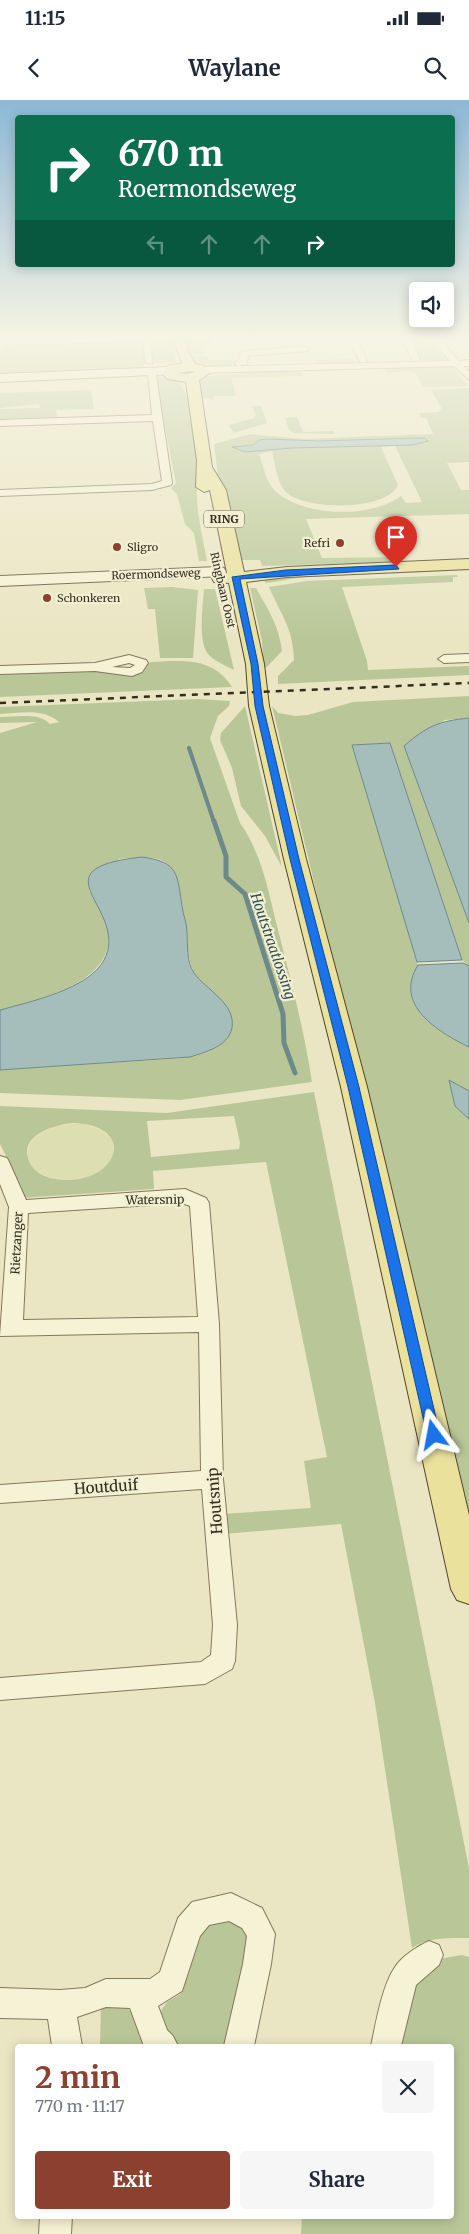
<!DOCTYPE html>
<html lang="en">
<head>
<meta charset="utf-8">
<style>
  body { margin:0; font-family:Merriweather,serif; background:#f6f6f7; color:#1f2937; height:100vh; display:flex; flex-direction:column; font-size:19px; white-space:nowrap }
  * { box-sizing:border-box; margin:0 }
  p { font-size:16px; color:#747a83 }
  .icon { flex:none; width:28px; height:28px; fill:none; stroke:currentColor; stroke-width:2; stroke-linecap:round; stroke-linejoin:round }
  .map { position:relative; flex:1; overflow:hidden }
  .sheet { position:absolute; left:15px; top:1944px; width:439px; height:175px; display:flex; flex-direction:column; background:#fff; border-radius:5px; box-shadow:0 2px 12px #0003 }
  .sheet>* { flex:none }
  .guide { position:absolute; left:15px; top:15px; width:440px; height:152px; border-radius:5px; box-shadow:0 2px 12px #0003; background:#0b6e4f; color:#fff; overflow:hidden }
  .fabs { position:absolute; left:409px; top:182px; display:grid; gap:10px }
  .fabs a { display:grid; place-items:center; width:45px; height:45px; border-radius:5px; background:#fff; box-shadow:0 2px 12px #0003; font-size:25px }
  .pin { position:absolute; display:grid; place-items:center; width:42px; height:42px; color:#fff; margin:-51px -21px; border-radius:50% 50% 50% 0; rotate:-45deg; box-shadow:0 0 5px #0007 }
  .pin .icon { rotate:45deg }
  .me { position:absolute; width:55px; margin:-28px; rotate:347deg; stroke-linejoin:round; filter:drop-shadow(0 0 4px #0008) }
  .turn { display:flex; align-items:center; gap:18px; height:105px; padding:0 20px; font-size:22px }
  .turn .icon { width:65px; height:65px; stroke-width:2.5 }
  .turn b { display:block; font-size:35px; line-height:42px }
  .lanes { display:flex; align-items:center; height:48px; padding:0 20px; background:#0003; justify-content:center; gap:25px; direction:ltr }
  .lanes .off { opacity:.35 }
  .round { display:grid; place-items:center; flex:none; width:52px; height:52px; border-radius:5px; background:#f6f6f7 }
  .overview { display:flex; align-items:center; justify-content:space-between; height:85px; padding:0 20px }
  h1 { font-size:30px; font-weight:700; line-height:38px; color:#8c4130 }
  .primary-button { display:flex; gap:10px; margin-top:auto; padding:10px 20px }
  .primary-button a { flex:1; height:58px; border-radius:5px; background:#8c4130; color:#fff; font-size:20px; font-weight:700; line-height:58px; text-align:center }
  .primary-button a+a { background:#f6f6f7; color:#1f2937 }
  .status { display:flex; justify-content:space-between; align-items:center; height:35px; padding:0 25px; background:#fff; direction:ltr }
  .status svg { height:14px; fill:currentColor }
  header { display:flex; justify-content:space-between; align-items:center; height:65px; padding:0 20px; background:#fff; font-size:22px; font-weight:700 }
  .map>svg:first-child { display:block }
  .farmland { fill:#dedfb1 }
  .green { fill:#b9c798; fill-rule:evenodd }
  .water { fill:#a5bdbb; stroke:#6d8a88 }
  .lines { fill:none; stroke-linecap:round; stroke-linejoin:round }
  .stream-far1 { stroke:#6d8a88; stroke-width:4 }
  .stream { stroke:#6d8a88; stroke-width:5 }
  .street-casing { stroke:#83785b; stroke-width:2 }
  .secondary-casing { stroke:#64593f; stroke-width:2 }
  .primary-casing { stroke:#51452f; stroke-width:2 }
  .street { fill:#f6f2d5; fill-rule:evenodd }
  .secondary { fill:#f6f2d5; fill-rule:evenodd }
  .primary { fill:#eae19d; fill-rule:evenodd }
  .rail { stroke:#342d1e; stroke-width:2.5; stroke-dasharray:6 6; stroke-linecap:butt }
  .route { fill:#1a73e8; stroke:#114b97 }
  .poi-dot { fill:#8c4130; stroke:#f2efd2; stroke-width:2 }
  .labels { text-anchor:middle; stroke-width:4.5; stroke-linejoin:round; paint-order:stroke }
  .shield { fill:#f2efd2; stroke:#6d6754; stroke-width:1 }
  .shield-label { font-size:11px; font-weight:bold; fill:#342d1e }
  .far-poi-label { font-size:11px; fill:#342d1e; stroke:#f2efd2; text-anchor:start }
  .far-street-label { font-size:11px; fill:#342d1e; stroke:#f2efd2 }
  .street-label { font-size:12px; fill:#342d1e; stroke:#f2efd2 }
  .water-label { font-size:14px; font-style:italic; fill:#2f4e52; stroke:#f2efd2 }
  .near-street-label { font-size:15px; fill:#342d1e; stroke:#f2efd2 }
</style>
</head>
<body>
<div class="status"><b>11:15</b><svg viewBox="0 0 49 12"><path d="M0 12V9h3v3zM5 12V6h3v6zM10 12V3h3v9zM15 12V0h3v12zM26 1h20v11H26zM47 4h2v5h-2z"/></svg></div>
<header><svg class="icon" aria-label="back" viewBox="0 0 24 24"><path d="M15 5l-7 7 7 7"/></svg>Waylane<svg class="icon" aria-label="search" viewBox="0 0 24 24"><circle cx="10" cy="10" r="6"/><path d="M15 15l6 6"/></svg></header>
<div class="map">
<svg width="469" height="2134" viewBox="0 0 469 2134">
  <rect width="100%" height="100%" fill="#eae6c3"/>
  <!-- farmland -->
  <path class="farmland" d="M80,1023L102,1030L112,1040L114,1053L108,1065L92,1076L73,1080L54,1079L36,1071L30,1063L27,1055L31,1042L35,1037L55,1026Z"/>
  <!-- green -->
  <g class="green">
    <path d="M149,239H174L176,263H150L154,262Z"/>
    <path d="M186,239H211L212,244L202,245L205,254L189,255Z"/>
    <path d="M406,239H428L447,260L442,263L211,269L196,266L189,256H207L209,260H238L230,263L235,266L342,264L319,263L314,260L352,259L354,263L423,261L411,242Z"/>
    <path d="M144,240V269L0,275V252L7,244Z"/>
    <path d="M446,266L454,268L467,286L423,287L416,273L408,271L389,273L385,270L389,268Z"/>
    <path d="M300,270L302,276L231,278L236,296H214L213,300L200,297L198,278L205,276Z"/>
    <path d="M157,276L177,280C204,311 194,374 198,411C200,428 204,445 207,461H199L194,433L185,424L177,394L171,388L176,383L155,278Z"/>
    <path d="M469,288V362L447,363L461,390H469V414L306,419L322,458L403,457L399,462L262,466L260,460H237L219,384L214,344L250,334L303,339L433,334L426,318H421L419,313L440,312L439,310L442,309L431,290ZM416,338L426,343L292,348L246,352L236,349V346L253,345L257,341L267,339L319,341ZM395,346L422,402L406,403L401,396C370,419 302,417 274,390C266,382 263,364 259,354L272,351C275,363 277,383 286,392C304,410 386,412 398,385L381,347Z"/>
    <path d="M91,290L94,309L56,310L57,317L0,319V309L40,308L39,304L0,308V293Z"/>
    <path d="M252,306H261L267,323L234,333L229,325L254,318L256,315Z"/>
    <path d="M297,317L303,332L333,331L335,334L294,333L289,330L285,318Z"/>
    <path d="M469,467V470C415,473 361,474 307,477C293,478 280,482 265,483L264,478Z"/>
    <path d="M457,475L458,477H453V482L342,487L367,561L368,570L469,566V575L278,584V576L294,560C293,527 281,515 269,487L307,481Z"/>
    <path d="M172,487L198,490L193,558H160L155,509H148L144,488Z"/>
    <path d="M250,488H256C268,509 279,526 282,551L264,570L262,541Z"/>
    <path d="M204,489H215L234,570C227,566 216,562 210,556C197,545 203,506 204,489Z"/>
    <path d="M151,562C182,561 212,556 232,587L0,597V572L84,569L137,571Z"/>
    <path d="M469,596V618L445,620L404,646L469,823V866L462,860L390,643L352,645L418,865C393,905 438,932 469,947V991L450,981L455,1006L469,1019V1433L272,606L278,613L295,616L308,615L353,602Z"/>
    <path d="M198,599L230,601L229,606L218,616L210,638L240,723C262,754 268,790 277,826C290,877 304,929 312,982L180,1000L0,993V970L183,958L207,952L219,946L230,915C222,896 199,888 192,868C187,855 188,843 187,830C187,822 183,815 182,807C174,759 169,754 119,759L89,790C95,800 102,810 106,821C124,882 43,898 0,910V633L37,622L0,623V617C16,617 39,612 50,624L59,622C43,608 21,613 0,614V607Z"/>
    <path d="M245,606L282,767L265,736L241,706L232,668L220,640L221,633Z"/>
    <path d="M314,992L469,1768V1838C451,1838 427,1837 412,1848L375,1603L341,1424L224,1434L222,1414L311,1408L304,1361L327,1357L266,1062L153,1071L154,1089L22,1098L14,1072L0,1044V1006L167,1013ZM234,1016L240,1043L239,1049L151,1057L147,1021ZM74,1023C141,1026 116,1088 56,1079C46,1078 33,1072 29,1061C18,1035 56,1024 74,1023Z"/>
    <path d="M227,1818C240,1823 248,1832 250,1847L227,1940L222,1946H178L167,1939L160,1912L167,1902L180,1894L198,1832L206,1823Z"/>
    <path d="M462,1855L469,1857V2134H301L302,2116H451V1946H388L406,1882L433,1860Z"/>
    <path d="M123,1903L137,1919L139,1935L146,1946H100L101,1904Z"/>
  </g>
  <!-- water -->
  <g class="water">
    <path d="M416,338H425L428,341L413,345L292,348L246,352L232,347L253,345L259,340L267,339L319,341Z"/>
    <path d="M469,618V823L404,646C427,626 439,621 469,618Z"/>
    <path d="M390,643L462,860L417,862L352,645Z"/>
    <path d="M142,757C179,762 177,774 182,806C183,815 187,823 187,832C188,846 186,861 194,873C206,890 236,903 232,928C228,947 205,952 190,957L0,970V910C29,902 89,889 104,860C131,809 31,769 142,757Z"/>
    <path d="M463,863L469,866V947C438,932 393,905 418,865Z"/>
    <path d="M449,980L469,991V1019L455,1006Z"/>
  </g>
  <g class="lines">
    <!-- stream-far1 -->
    <path class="stream-far1" d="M189,648L214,722"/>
    <!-- stream -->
    <path class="stream" d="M214,721L226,756V777L245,794L283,914L284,943L295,973"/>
    <!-- street casing -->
    <g class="street-casing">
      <g id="street">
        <path d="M43,239H122L118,242L0,245V241L3,240Z"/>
        <path d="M143,239H151L152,264L145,262Z"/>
        <path d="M349,239H357L367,260L366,262H360Z"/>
        <path d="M398,239L411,241L420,259L419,261H413L404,244Z"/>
        <path d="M431,239H440L459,261L469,260V266H464L469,272V280L454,266L201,273L197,270L201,267L450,261Z"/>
        <path d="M305,246L309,249L308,251L248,256L247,264L238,266L234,263L239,260L240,253L245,251Z"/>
        <path d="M148,273L156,275L172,383L171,385L152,390L0,396V390L152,384L162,381L153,321L0,326V320L152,315Z"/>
        <path d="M469,554V562L444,563L438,559L444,555Z"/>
        <path d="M129,555L146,560L148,563L142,572L132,576L95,571L0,574V566L95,563ZM129,563L135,565L130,568L112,567Z"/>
        <path d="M0,1056L7,1058L9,1062L26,1100L185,1089L206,1098L209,1103L219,1224L223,1379L237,1525L235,1561L232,1569L205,1584L0,1600V1578L201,1562L211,1555L213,1525L202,1389L0,1403V1385L201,1371L199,1232L0,1236L9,1107L0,1084ZM182,1103L190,1106L198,1217L23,1220L28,1113Z"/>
        <path d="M231,1793L262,1808L275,1834L271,1864L254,1946H224L243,1864L247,1836L242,1828L229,1821L209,1825L200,1836L182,1891L158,1906L167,1930L173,1936L178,1946H144L130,1908L106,1907L77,1917L82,1946H52L48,1919L0,1918V1888L60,1890L85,1888L106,1879H150L160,1872L178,1818L192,1802Z"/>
        <path d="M429,1841L439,1845L443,1855L439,1865L416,1885L401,1946H371C376,1923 382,1886 395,1867C402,1856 418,1846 429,1841Z"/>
        <path d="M40,2116H72L71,2134H39Z"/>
      </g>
    </g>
    <!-- secondary casing -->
    <g class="secondary-casing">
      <g id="secondary">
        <path d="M169,267L174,268L176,271L174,274L0,282V274Z"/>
        <path d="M218,467L224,468L226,472L224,476L0,486V476Z"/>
      </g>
    </g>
    <!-- primary casing -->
    <g class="primary-casing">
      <path id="primary" d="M173,239H185L188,252L195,264L204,266L210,273L199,280L212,367L226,390L244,472L287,467L469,459V469L287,477L246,482L264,564L269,606L306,759L367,987L469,1415V1504L457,1500L451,1489L341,987L284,759L249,606L246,564L229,483L214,482L212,478L214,474L227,473L210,390L204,392L196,387L197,360L186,282L168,279L162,274L169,265L182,264ZM190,271L195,272L186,274L177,273Z"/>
    </g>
    <!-- street -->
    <use href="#street" class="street"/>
    <!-- secondary -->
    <use href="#secondary" class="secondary"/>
    <!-- primary -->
    <use href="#primary" class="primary"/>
    <!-- rail -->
    <path class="rail" d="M0,603L469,583"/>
  </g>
  <!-- sky -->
  <linearGradient id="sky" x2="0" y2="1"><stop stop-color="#8db8d6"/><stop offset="0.44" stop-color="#f6f4e4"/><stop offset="1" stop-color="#f6f4e4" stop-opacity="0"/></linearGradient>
  <rect width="469" height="538" fill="url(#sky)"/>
  <!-- route -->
  <path class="route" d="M396,465L399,469L240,479L258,564L263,606L299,759L359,987L440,1335L434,1340L427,1335L348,987L290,759L255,606L251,564L232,477L286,470Z"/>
  <!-- markers -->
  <g class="poi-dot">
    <circle cx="340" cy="443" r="5"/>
    <circle cx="117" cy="447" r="5"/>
    <circle cx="47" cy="498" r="5"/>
  </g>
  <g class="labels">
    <!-- shield labels -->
    <rect class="shield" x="204" y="410.5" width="40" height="17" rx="4"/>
    <g class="shield-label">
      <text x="224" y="423">RING</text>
    </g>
    <!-- far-poi labels -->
    <g class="far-poi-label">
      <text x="330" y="447" text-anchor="end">Refri</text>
      <text x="127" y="451">Sligro</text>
      <text x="57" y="502">Schonkeren</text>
    </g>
    <!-- far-street labels -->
    <g class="far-street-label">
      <text transform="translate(156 474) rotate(-2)" y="4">Roermondseweg</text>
      <text transform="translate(223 490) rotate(77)" y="4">Ringbaan Oost</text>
    </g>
    <!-- street labels -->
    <g class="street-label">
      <text transform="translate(155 1100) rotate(-1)" y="4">Watersnip</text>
      <text transform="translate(17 1143) rotate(-87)" y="4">Rietzanger</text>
    </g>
    <!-- water labels -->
    <g class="water-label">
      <text transform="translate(273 846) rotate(71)" y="5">Houtstraatlossing</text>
    </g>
    <!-- near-street labels -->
    <g class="near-street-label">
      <text transform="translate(106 1387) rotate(-4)" y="5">Houtduif</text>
      <text transform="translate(215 1401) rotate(-94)" y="5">Houtsnip</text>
    </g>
  </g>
</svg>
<div class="fabs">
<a><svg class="icon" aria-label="sound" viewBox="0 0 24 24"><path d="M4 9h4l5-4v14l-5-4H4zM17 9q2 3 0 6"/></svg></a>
</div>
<div class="pin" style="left:396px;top:467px;background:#d93025"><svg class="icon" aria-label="arrive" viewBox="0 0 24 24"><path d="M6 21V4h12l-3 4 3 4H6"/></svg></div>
<svg class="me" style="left:434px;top:1335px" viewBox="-20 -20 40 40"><path d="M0-17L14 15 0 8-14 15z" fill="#1a73e8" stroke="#fff" stroke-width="4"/></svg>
<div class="guide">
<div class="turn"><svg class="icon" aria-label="right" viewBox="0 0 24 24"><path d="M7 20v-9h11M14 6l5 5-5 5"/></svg><div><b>670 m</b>Roermondseweg</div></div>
<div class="lanes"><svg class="icon off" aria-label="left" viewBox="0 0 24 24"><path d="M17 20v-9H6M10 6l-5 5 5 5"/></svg><svg class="icon off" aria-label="ahead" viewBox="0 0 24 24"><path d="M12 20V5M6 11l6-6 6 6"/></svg><svg class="icon off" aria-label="ahead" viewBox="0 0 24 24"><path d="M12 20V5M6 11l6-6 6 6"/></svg><svg class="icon" aria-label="right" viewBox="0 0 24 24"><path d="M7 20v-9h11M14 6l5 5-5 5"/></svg></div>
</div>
<section class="sheet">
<div class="overview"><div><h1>2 min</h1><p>770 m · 11:17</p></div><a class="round"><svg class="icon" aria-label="close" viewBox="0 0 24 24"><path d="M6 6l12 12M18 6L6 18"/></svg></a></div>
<div class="primary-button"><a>Exit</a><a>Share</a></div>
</section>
</div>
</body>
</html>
